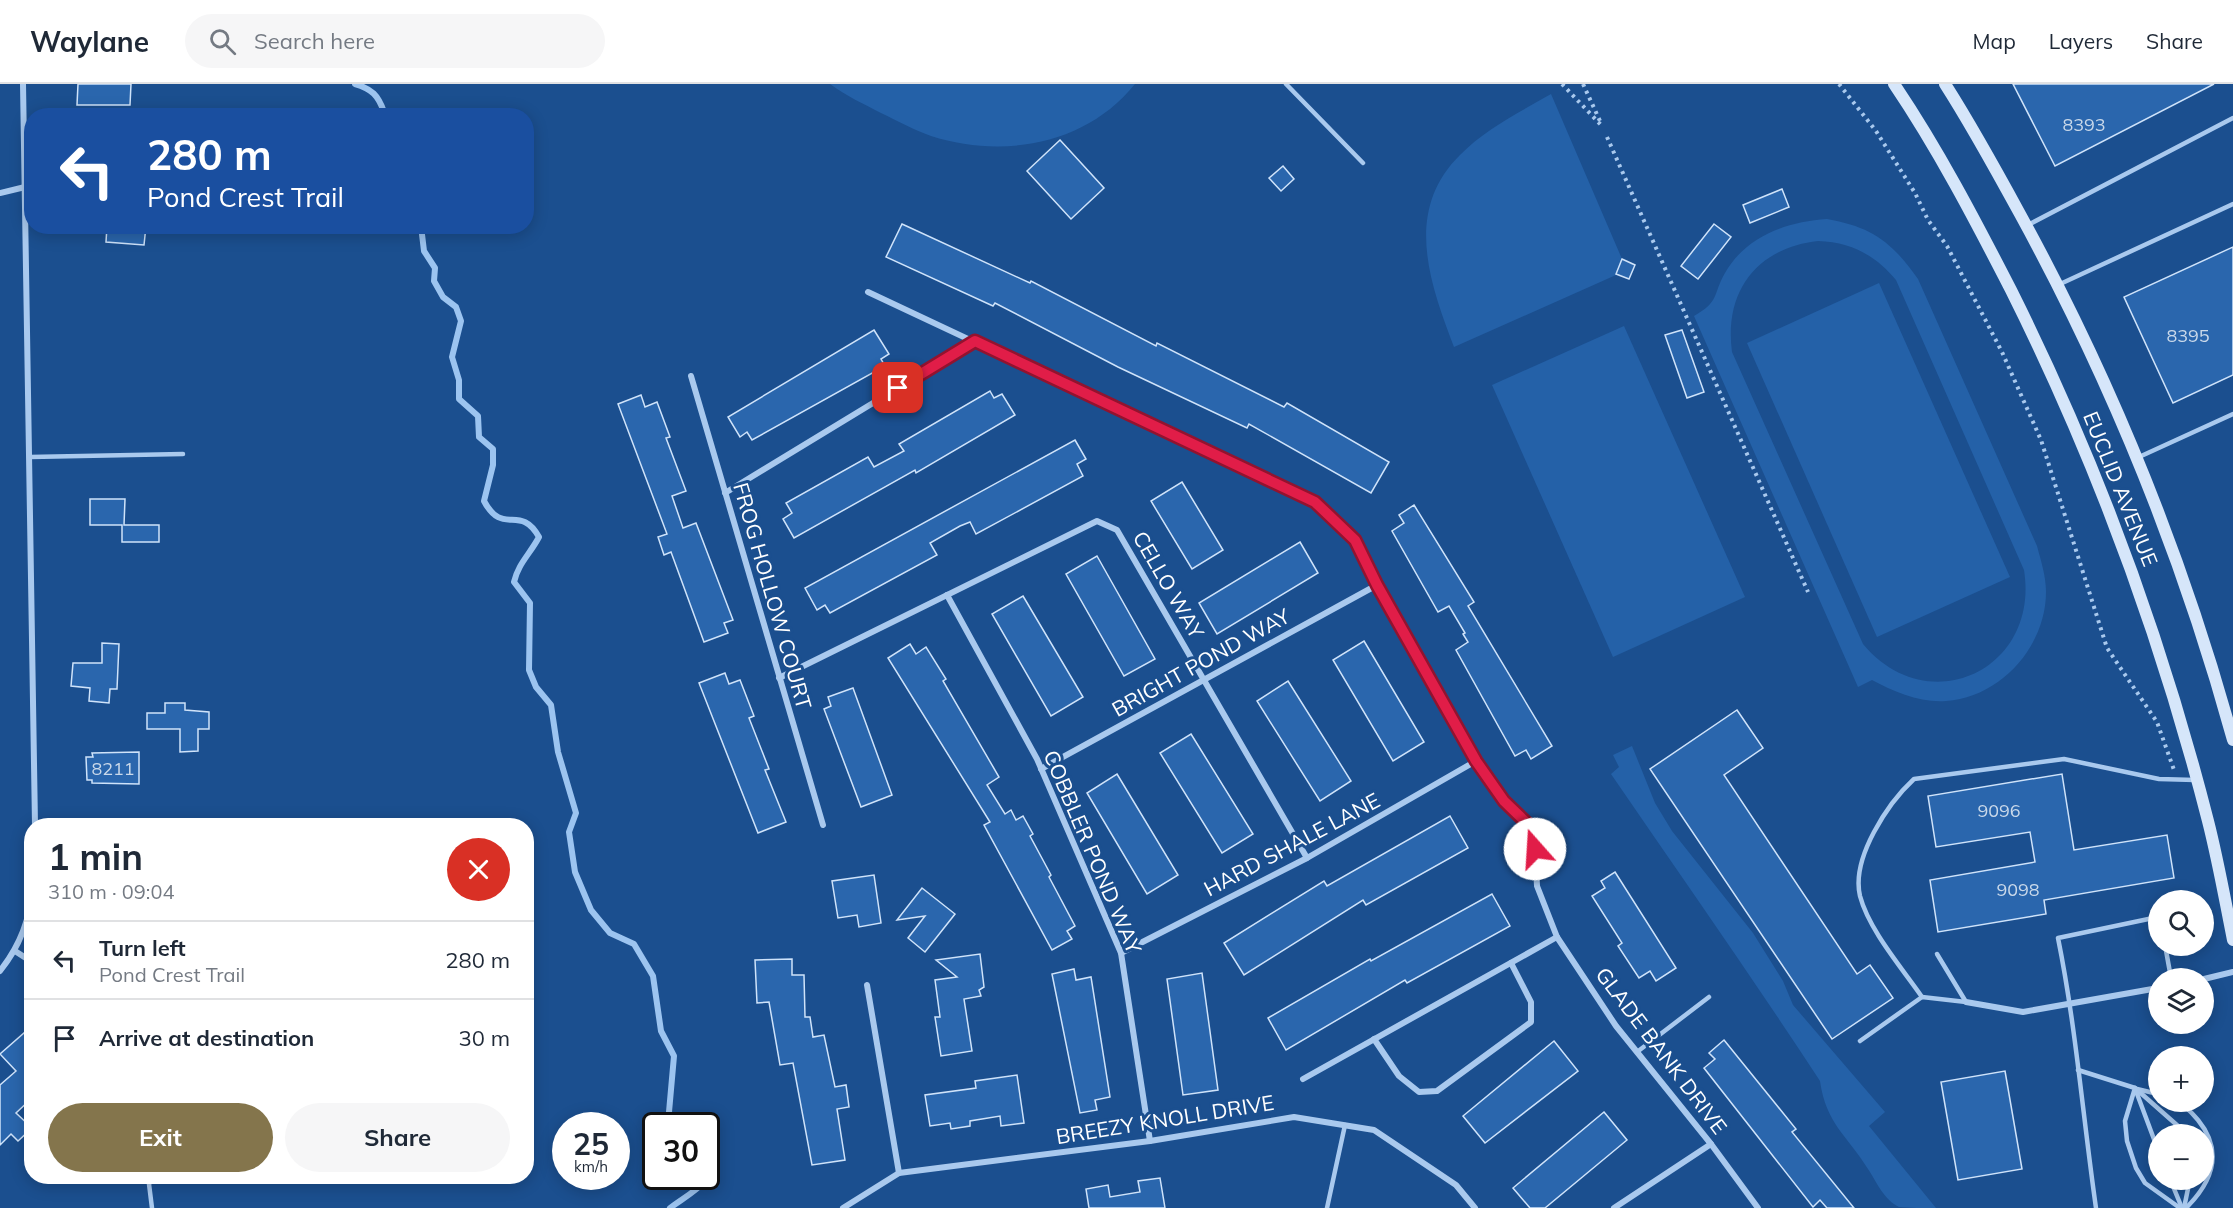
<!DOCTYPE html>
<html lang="en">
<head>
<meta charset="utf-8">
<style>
  body { margin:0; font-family:Mulish,sans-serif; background:#f6f6f7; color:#1f2937; height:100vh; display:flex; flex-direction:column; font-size:22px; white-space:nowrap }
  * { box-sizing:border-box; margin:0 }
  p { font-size:20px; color:#747a83 }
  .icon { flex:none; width:33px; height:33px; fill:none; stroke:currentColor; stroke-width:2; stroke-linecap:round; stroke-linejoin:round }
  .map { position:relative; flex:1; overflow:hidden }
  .sheet { position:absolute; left:24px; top:734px; width:510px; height:366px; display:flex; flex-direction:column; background:#fff; border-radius:24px; box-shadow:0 3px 15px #0003 }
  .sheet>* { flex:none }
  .top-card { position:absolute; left:24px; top:24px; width:510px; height:126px; border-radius:24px; box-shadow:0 3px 15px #0003; background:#1a4fa0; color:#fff; overflow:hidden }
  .tools { position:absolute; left:2148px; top:806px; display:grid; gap:12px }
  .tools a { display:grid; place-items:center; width:66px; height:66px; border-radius:50%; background:#fff; box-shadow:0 3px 15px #0003; font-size:30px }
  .speed { position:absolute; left:552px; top:1028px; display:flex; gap:12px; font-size:30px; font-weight:700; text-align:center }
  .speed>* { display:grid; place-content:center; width:78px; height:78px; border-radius:50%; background:#fff; box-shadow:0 3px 15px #0003; line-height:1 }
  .speed small { font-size:15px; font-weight:400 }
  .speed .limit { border:3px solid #111; border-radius:9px; background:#fff; color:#111 }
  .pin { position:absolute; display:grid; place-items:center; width:51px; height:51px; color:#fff; margin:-26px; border-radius:12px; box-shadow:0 3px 9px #0006 }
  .me { position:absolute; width:66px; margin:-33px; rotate:341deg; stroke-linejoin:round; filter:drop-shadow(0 0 4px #0008) }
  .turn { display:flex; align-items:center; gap:21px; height:126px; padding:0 24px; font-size:27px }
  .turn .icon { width:78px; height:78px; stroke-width:2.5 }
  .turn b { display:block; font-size:42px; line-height:51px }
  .round { display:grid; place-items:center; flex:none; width:63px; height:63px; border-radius:32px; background:#f6f6f7 }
  .headline { display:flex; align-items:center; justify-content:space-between; height:102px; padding:0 24px }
  h1 { font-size:36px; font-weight:700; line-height:45px }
  .cta { display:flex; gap:12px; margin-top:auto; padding:12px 24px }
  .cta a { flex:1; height:69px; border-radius:36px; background:#84754c; color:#fff; font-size:24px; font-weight:700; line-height:69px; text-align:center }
  .cta a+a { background:#f6f6f7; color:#1f2937 }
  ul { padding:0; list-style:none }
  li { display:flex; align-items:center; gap:18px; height:78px; padding:0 24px; border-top:2px solid #e0e1e3 }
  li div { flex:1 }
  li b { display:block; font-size:22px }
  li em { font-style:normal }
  header { display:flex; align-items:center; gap:36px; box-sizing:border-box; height:84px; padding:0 30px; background:#fff; border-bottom:2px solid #e0e1e3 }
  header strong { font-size:28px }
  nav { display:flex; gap:33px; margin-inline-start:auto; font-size:21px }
  .search { width:420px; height:54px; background:#f6f6f7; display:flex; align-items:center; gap:15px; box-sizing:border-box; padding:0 21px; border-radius:33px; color:#747a83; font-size:22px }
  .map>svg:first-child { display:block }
  .green { fill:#2461a8; fill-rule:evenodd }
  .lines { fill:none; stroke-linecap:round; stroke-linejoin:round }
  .stream { stroke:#9cc4f0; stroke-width:6 }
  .building { fill:#2a66ad; stroke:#cfe3fa; stroke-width:1.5 }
  .path { stroke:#a9c9ee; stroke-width:4; stroke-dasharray:3 4.5; stroke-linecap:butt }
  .lane { stroke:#a9c9ee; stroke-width:4.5 }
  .street { stroke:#a9c9ee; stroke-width:6 }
  .secondary { stroke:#d6e6fa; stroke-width:12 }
  .route-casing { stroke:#92132f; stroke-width:15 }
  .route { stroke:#e11d48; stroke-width:10 }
  .labels { text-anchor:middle; stroke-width:6; stroke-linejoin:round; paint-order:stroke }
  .number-label { font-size:18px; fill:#cad9ea }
  .street-label { font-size:21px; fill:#fff; stroke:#1b4f8f }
</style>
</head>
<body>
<header>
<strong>Waylane</strong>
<div class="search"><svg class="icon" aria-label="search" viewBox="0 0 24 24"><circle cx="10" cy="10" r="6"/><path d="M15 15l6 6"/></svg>Search here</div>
<nav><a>Map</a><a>Layers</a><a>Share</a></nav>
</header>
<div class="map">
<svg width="2233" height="1124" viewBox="0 0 2233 1124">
  <rect width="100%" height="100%" fill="#1b4f8f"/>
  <!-- green -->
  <g class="green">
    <path d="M830,0H1135C1086,61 1003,75 931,52C914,46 898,37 881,29C864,20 846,12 830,0Z"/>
    <path d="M1551,10L1622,175L1616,191L1454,263C1430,200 1403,127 1460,71C1485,45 1520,28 1551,10Z"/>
    <path d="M1827,135C1872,143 1892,158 1918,195L2037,462C2041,477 2046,492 2046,508C2046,562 2001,613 1946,617C1921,619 1894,608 1872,596L1858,603L1694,232C1720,217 1712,212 1725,189C1746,152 1786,138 1827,135ZM1818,157C1851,158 1875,171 1896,196L2024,486C2040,586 1928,638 1863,560L1732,268C1724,208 1756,164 1818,157Z"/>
    <path d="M1879,199L2010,493L1877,553L1747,259Z"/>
    <path d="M1624,242L1745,513L1613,573L1492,301Z"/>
    <path d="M1632,662L1655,719L1672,747L1753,849L1783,897L1793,921L1885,1028L1869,1042L1936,1124C1926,1124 1908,1124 1899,1123C1884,1116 1876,1097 1868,1085C1847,1051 1826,1040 1820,997C1752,893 1681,792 1611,690L1619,683L1613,671Z"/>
  </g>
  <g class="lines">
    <!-- stream -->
    <g class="stream">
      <path d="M355,0C372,5 378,11 384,28L392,32"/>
      <path d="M421,142L424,167L435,184L434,197L443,213L456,223L461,237L452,273L459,296V315L478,332L479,353L493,365V381L484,417C503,453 520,419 539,453C530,470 518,480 514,498L530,519L529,586L536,603L551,621L558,668L576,729L569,748L575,788L591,826L610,849L634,860L653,892L661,947L674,972L669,1028L674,1041"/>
      <path d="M670,1124C688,1110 720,1096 713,1068C711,1062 711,1059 706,1056"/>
    </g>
  </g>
  <!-- building -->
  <g class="building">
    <path d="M78,0H131L130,21H77Z"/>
    <path d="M2013,0H2214L2055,82Z"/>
    <path d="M1060,56L1104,104L1071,135L1027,87Z"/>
    <path d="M1283,82L1294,95L1281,107L1269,94Z"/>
    <path d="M1782,105L1789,123L1750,139L1743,121Z"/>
    <path d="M902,140L1030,199L1031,197L1156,262L1157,259L1284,323L1287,319L1389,378L1371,409L1249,340L1247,344L1118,283L995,219L993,222L886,173Z"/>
    <path d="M1714,140L1731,153L1698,195L1681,182Z"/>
    <path d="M107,142H146L144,161L106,158Z"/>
    <path d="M2233,163V291L2173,319L2124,213Z"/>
    <path d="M1622,175L1635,181L1629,195L1616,190Z"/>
    <path d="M874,246L889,270L881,275L885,282L752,356L747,348L740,353L728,333Z"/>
    <path d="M1682,246L1704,308L1687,314L1665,251Z"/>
    <path d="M990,307L994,314L1002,310L1015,331L916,389L915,386L794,454L783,435L792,429L786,419L868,373L874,383L904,367L899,360Z"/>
    <path d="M641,311L645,323L657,318L670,353L666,354L686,407L672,412L683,444L696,439L733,536L724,539L728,549L704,558L671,468L664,471L658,453L667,450L618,320Z"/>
    <path d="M1075,356L1086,375L1077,380L1083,392L976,450L970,438L960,442L930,459L937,471L830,529L825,521L817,526L805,504Z"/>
    <path d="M1182,398L1223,466L1192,485L1151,417Z"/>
    <path d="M90,415H125L124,441H159V458H122V441H90Z"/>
    <path d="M1414,421L1474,518L1468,522L1552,662L1531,675L1526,666L1515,672L1456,566L1468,558L1463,550L1465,549L1449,522L1438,528L1392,447L1404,439L1399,431Z"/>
    <path d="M1300,458L1318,489L1217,550L1199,519Z"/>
    <path d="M1097,472L1155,575L1124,592L1066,490Z"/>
    <path d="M1023,512L1083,613L1051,632L992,530Z"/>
    <path d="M1364,557L1424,658L1393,677L1333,576Z"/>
    <path d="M102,559L119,560L117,605H110L109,619L89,617L90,604L71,602L73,579H102Z"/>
    <path d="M910,560L916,570L926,563L946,595L943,597L999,693L987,701L1005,730L1011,726L1016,736L1023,732L1033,750L1030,752L1051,791L1049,793L1075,842L1067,847L1072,855L1052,866L984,741L990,738L888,574Z"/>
    <path d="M725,589L729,600L740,596L754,632L749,634L769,685L765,686L786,738L758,749L699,599Z"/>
    <path d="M1288,597L1351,697L1320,717L1257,617Z"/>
    <path d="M853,604L892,711L861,723L824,625L831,622L828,613Z"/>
    <path d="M165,619H185V626L209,628V645H198V667L180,668V645H147V629H165Z"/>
    <path d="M1737,626L1763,664L1724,691L1857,890L1870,881L1893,914L1832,955L1650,685Z"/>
    <path d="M1191,650L1253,750L1222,769L1160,669Z"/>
    <path d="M139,668V700L92,699V696H87L86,673H93L92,669Z"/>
    <path d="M1117,690L1178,791L1147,810L1087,709Z"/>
    <path d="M2062,690L2074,766L2167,751L2174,794L2044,816L2046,830L1938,848L1930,796L2035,778L2030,748L1936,763L1928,712Z"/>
    <path d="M1450,732L1468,764L1366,821L1363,816L1244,891L1224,859L1324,797L1327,802Z"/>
    <path d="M1615,788L1676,884L1656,897L1650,887L1639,894L1618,862L1622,859L1592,812L1605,804L1601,797Z"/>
    <path d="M874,791L881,839L859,843L857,831L838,834L832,797Z"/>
    <path d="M922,804L955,830L925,868L908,854L925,832L897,836Z"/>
    <path d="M1492,810L1510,842L1407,899L1405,896L1286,966L1268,934L1370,875L1371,877Z"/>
    <path d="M980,870L984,903L979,906L981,912L964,915L972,967L941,972L935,933H940L935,896L957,893L936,876Z"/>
    <path d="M792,875V891H804L805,933H810L813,953L824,951L835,1003L846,1001L849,1023L837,1025L845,1076L812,1081L793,979L780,981L769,918L757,919L755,876Z"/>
    <path d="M1074,885L1076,896L1091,893L1110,1013L1095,1016L1097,1026L1080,1029L1052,890Z"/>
    <path d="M1202,889L1218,1006L1183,1011L1167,895Z"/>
    <path d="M32,942V1014L16,1029L32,1044L18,1057L11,1050L0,1061V1001L16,987L0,970Z"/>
    <path d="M1724,956L1796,1045L1792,1048L1854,1124H1827L1820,1116L1813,1123L1704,984L1715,975L1709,969Z"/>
    <path d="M1554,957L1578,987L1485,1059L1463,1032Z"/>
    <path d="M2005,987L2022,1085L1958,1096L1941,998Z"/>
    <path d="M1017,991L1024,1039L1001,1042L1000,1032L970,1037V1042L951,1045L950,1039L930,1042L925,1011L976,1004L975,997Z"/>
    <path d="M1604,1028L1627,1056L1545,1124H1530L1513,1104Z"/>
    <path d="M1160,1094L1165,1124H1089L1086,1105L1108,1101L1110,1113L1140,1108L1138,1097Z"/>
  </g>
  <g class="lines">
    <!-- path -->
    <g class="path">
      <path d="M1562,0L1601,41"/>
      <path d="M1583,0L1600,37"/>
      <path d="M1839,0L1876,47L1915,109L1928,136L1947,162L2002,268L2041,356L2107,564L2157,638L2174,686"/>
      <path d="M1607,53L1808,508"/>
    </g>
    <!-- lane -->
    <g class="lane">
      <path d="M1286,0L1363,79"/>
      <path d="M2026,142L2233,34"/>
      <path d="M2058,201L2233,120"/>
      <path d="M30,373L183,370"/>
      <path d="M2139,373L2233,330"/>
      <path d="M2165,861L2171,894"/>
      <path d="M1937,870L1966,918"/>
      <path d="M1922,913C1902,884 1869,846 1860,812C1851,774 1888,719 1914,695L2064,675L2159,695L2195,696"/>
      <path d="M1860,957L1922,913L1966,918"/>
      <path d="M1637,968L1709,913"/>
      <path d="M2078,986L2135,1004L2125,1037L2127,1057L2136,1084L2145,1099L2180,1124"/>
      <path d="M2135,1004L2178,1042L2182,1050"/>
      <path d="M2137,1005L2158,1010"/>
      <path d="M2136,1007L2158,1066"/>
      <path d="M2177,1017C2185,1021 2192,1029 2198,1036C2224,1068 2213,1097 2186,1124"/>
      <path d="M2170,1095L2182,1124"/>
      <path d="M152,1124L149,1100L155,1092"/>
      <path d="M1327,1124L1345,1041"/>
      <path d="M2096,1124C2083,1034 2076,943 2058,854L2158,833"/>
      <path d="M2184,1124L2190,1095"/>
    </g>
    <!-- street -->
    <g class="street">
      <path d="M23,0L35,741"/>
      <path d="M0,109L25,103"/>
      <path d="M868,208L1315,418L1355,456L1377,501L1476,677L1504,717L1534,746L1537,802L1557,853L1616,942L1711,1060L1758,1124"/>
      <path d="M691,292L823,741"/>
      <path d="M725,409L975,257"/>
      <path d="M947,511L1037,675L1121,869L1150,1057"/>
      <path d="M779,594L1097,437L1117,446L1307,774"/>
      <path d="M1041,685L1377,501"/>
      <path d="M15,867L32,878"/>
      <path d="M1121,869L1307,774L1476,677"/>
      <path d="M0,887C19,863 30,837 32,806"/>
      <path d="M2204,895L2233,888"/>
      <path d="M867,901L899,1089"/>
      <path d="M1966,918L2023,928L2158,904"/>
      <path d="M1374,955L1399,992L1419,1008L1437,1007L1531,938V918L1511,879"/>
      <path d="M1303,995L1557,853"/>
      <path d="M843,1124L899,1089L1150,1057L1294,1033L1374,1046L1456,1101L1475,1124"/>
      <path d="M1614,1124L1711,1060"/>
    </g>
    <!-- secondary -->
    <g class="secondary">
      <path d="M1894,0C1938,65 1975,136 2011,206C2096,376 2161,553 2208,737C2218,776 2225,816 2233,856"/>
      <path d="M1945,0C1972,42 1996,86 2020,130C2111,296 2183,474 2233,656"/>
    </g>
  </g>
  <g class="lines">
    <!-- route casing -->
    <g class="route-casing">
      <path id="route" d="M898,304L975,257L1315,418L1355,456L1377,501L1476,677L1504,717L1534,746L1535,765"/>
    </g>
    <!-- route -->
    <use href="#route" class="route"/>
  </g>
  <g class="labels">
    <!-- number labels -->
    <g class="number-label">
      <text x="2084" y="47">8393</text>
      <text x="2188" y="258">8395</text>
      <text x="113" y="691">8211</text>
      <text x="1999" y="733">9096</text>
      <text x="2018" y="812">9098</text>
    </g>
    <!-- street labels -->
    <g class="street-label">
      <text transform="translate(2120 405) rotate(68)" y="7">EUCLID AVENUE</text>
      <text transform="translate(1168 501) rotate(60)" y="7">CELLO WAY</text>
      <text transform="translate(772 512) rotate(74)" y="7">FROG HOLLOW COURT</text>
      <text transform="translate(1201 579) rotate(-29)" y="7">BRIGHT POND WAY</text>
      <text transform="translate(1292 761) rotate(-28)" y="7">HARD SHALE LANE</text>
      <text transform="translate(1092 768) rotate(67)" y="7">COBBLER POND WAY</text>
      <text transform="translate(1661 967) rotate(53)" y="7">GLADE BANK DRIVE</text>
      <text transform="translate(1165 1036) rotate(-9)" y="7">BREEZY KNOLL DRIVE</text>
    </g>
  </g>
</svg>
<div class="tools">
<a><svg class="icon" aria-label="search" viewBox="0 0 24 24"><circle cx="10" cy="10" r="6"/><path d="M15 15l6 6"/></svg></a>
<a><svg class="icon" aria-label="layers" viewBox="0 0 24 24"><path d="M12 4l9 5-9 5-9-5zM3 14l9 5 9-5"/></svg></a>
<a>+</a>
<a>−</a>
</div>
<div class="speed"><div>25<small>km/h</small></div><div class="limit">30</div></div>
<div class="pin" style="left:898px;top:304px;background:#d93025"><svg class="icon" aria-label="arrive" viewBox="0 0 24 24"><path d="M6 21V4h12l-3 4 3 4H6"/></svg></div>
<svg class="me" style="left:1535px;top:765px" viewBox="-20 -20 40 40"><circle r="19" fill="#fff"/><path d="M0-13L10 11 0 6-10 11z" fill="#e11d48"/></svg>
<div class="top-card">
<div class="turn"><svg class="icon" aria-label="left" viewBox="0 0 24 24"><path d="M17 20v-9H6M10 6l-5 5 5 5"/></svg><div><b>280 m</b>Pond Crest Trail</div></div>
</div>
<section class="sheet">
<div class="headline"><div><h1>1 min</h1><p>310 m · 09:04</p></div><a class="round" style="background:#d93025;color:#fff"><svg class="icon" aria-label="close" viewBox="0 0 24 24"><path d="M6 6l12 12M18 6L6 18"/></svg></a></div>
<ul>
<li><svg class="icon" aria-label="left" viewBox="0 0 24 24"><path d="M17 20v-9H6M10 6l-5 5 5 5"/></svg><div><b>Turn left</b><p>Pond Crest Trail</p></div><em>280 m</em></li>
<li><svg class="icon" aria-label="arrive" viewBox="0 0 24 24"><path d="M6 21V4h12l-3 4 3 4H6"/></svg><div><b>Arrive at destination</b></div><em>30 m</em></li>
</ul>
<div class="cta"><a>Exit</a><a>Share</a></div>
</section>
</div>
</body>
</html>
